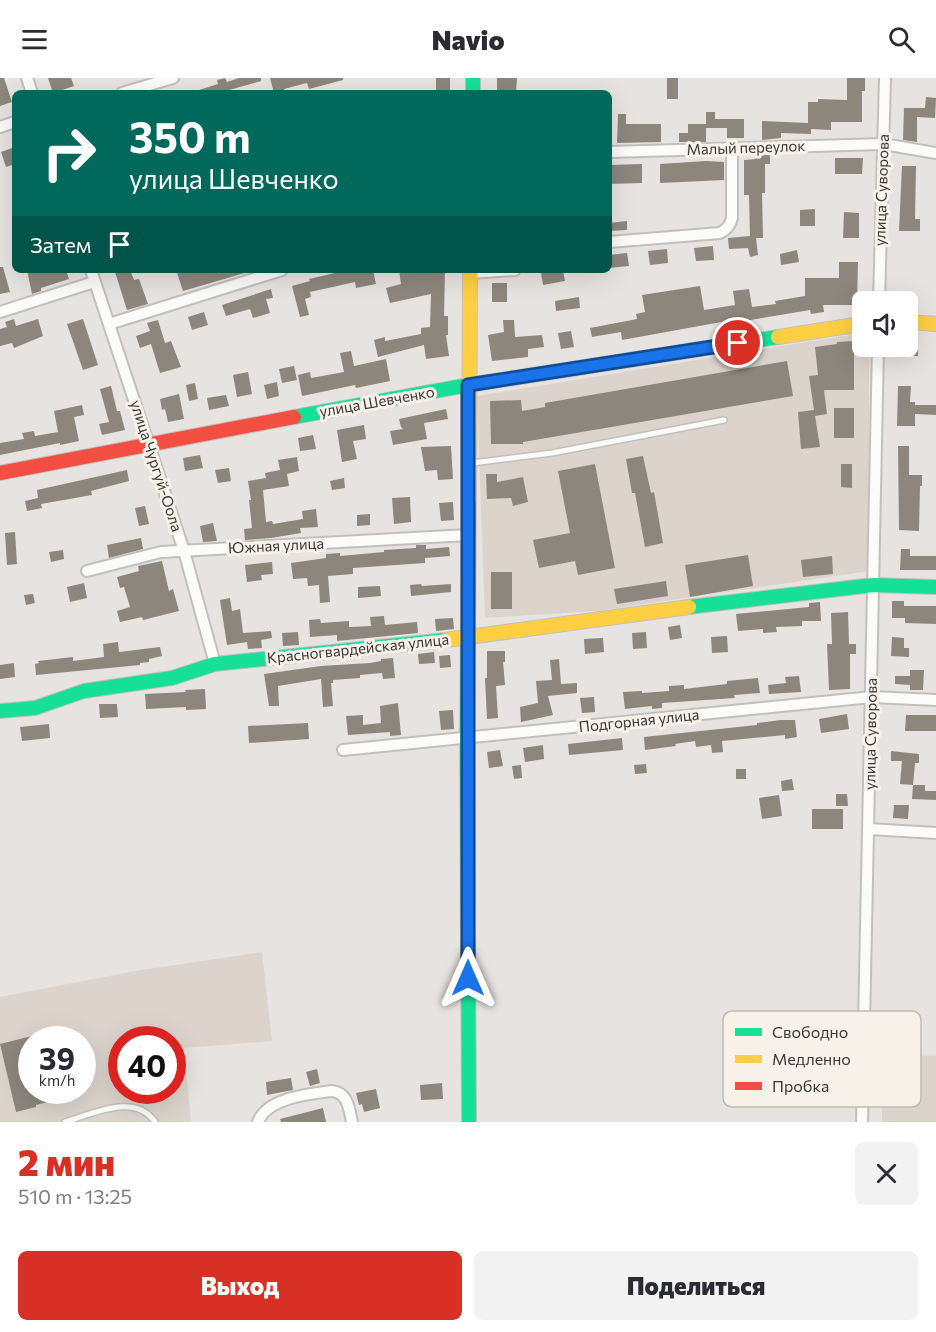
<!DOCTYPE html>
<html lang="ru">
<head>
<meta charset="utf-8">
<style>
  body { margin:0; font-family:Commissioner,sans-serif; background:#f2f2f3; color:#2b2b33; height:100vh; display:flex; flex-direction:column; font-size:22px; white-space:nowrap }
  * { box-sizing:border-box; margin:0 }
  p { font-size:20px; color:#7c7c81 }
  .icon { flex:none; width:33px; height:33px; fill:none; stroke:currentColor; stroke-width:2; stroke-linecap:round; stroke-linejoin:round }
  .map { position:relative; height:1044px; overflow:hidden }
  .details { display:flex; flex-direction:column; background:#fff; flex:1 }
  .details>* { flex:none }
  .hud { position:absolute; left:12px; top:12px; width:600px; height:183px; border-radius:9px; box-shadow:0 6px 24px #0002; background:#00695c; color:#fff; overflow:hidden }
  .fabs { position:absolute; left:852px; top:213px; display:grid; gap:12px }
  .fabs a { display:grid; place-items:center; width:66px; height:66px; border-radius:9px; background:#fff; box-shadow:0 6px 24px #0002; font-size:30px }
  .speed { position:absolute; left:18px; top:948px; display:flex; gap:12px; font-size:30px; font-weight:700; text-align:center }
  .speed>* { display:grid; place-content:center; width:78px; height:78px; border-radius:50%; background:#fff; box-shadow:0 6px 24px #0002; line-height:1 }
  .speed small { font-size:15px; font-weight:400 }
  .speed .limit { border:9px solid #d22; background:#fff; color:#111 }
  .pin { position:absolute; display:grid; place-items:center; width:51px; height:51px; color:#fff; margin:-26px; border:3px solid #fff; border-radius:50%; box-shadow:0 2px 6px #0007 }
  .me { position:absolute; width:66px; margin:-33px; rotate:0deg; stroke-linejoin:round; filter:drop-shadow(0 0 4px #0008) }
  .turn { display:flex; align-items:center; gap:21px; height:126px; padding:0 18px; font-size:27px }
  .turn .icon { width:78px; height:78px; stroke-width:2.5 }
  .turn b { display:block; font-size:42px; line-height:51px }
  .then { display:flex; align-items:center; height:57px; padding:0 18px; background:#0003; gap:12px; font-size:22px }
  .round { display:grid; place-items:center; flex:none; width:63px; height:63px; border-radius:9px; background:#f2f2f3 }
  .head { display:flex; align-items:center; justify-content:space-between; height:102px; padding:0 18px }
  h1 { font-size:36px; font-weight:800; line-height:45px; color:#d93025 }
  .action { display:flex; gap:12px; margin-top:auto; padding:12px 18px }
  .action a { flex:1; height:69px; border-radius:9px; background:#d93025; color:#fff; font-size:24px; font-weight:800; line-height:69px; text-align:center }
  .action a+a { background:#f2f2f3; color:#2b2b33 }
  header { display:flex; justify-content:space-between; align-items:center; height:78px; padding:0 18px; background:#fff; font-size:27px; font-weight:800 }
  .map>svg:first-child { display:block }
  .built { fill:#dcd4cc; fill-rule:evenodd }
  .building { fill:#8d867d }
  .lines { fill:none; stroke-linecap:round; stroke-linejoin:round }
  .lane-casing { stroke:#c2c0bd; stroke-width:8 }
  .street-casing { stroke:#c2c0bd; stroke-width:14 }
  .fast-casing { stroke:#c2c0bd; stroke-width:16 }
  .slow-casing { stroke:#c2c0bd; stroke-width:16 }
  .jam-casing { stroke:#c2c0bd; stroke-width:16 }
  .lane { stroke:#fbfbfa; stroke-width:5 }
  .street { stroke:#fbfbfa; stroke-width:10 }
  .fast { stroke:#16e098; stroke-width:14 }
  .slow { stroke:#ffcf43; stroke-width:14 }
  .jam { stroke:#f24e42; stroke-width:14 }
  .route-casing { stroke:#114b97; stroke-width:15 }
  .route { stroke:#1a73e8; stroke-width:10 }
  .labels { text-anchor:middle; stroke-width:6; stroke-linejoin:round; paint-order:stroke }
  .street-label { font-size:15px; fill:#3a3835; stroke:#f7f1e9 }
  .key { fill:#f7f1e9; stroke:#bebab3; stroke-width:1.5 }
  .key-label { font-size:16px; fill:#3a3835 }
</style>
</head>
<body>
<header><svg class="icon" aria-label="menu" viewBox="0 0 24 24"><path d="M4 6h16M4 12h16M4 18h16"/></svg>Navio<svg class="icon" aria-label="search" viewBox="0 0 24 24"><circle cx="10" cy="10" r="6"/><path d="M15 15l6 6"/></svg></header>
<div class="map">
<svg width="936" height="1044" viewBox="0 0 936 1044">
  <rect width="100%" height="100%" fill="#e6e3e0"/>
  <!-- built -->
  <g class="built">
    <path d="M862,255V268L869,269V493L597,533L485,540L477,318Z"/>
    <path d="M262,874L272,963L184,970L191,1044H0V919L135,893ZM32,962H82V1012H32ZM122,962H172V1012H122Z"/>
    <path d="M882,976L936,978V1044H882Z"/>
  </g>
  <!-- building -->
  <g class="building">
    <path d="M0,0H4L12,24L0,28Z"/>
    <path d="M48,0H71L74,8L53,15Z"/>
    <path d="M225,0L227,4L239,0H261V3L229,12L230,15H200L199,12L218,6L217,2Z"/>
    <path d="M270,0H343V2L309,11L307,5L284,11L285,15H274Z"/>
    <rect x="436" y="0" width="14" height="15"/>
    <path d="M497,0H517L516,15H497Z"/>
    <rect x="667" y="0" width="11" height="21"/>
    <path d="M847,0H865V13H862V44H831V52L811,51V56L781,55V60L762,62V43L808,45V24H818V21L847,22Z"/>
    <path d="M926,19L936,20L935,40L917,39V64L903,62L904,30H925Z"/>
    <path d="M706,34H715V41H744V60H727V50H706Z"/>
    <path d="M618,36H626V46H661V64L617,65Z"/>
    <path d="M688,46H706V64H679V55H688Z"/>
    <path d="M15,69V86L6,89L1,74Z"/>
    <path d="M756,77H770V86H765V115H762L763,160H756L758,177L750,179L748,170L729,171L728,160L750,158L749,117H744V82L756,81Z"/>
    <path d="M835,80H863L862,96H835Z"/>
    <path d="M706,83L724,84V102L660,105V86Z"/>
    <path d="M642,86V105L609,106V87Z"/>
    <path d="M902,88H916L915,141H920V153H899Z"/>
    <path d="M815,131V148H800V132Z"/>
    <path d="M844,134L859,135V160H843Z"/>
    <path d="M627,143V152L609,153V145Z"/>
    <path d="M713,168L714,182L696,183L694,170Z"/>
    <path d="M667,171L668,185L650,187L648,173Z"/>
    <path d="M797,172L799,184L781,187L780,176Z"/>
    <path d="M627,175L629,188L609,190V177Z"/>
    <path d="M839,184H858L857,227H823L824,234L811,236L810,232L738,244V241L622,262L621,254L592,259L590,250L637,241L636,236L645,234L642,217L700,208L704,232L735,227L733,213L749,211L752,229L776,226L775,223L805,218V200H839Z"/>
    <path d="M0,189H3L10,214L0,216Z"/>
    <path d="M27,192H66L69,201L41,210V213L32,216Z"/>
    <path d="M120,192H130L134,202L139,201L148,226L127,232L115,194Z"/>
    <path d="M176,192H248V194L183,213Z"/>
    <path d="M348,192H373L376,206L356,210L355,204L310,214L311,219L305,221L309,237L300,239L292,208L310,203L309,201Z"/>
    <path d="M399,192H445L444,238H448V257H446L449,278L426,281L424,267L378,279L374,262L385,259V263L421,256V250L430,249L431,216L390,225L386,210L401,206Z"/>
    <path d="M550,192H563L565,203L543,207L541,195L551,194Z"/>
    <rect x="492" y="205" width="15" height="19"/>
    <path d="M271,211L273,220L266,221L270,235L253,240L250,231L226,238L222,227Z"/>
    <path d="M579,219L580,230L556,233L555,223Z"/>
    <path d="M204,234L208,247L192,252L188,239Z"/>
    <path d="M14,241L16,248L38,241L43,258L14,270L12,265L0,268V251L7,249L5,244Z"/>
    <path d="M83,241L98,287L83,292L67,246Z"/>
    <path d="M158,242L165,265L171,263L181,289L160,295L151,266L140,270L136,258L150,253L147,245Z"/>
    <path d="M503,242H514L515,259L542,257L544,269L528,271V279L492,283L488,257L504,254Z"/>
    <path d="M571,253L574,269L561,271L558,255Z"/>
    <path d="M854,263V312H824L827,336L815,338L820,369L801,371L798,334L814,332L809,298L818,297L815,269L837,266V264Z"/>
    <path d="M908,266H918V278H896V268H908Z"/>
    <path d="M351,273L354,288L386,281L390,303L356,310L355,307L302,318L298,297L310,294L311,300L344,294L340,275Z"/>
    <path d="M787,283L793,318L523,364V366H491L490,323L521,322L522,333L545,329V325Z"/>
    <path d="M294,288L297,302L282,305L279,291Z"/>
    <path d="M248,294L252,316L237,319L233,297Z"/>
    <path d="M277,304L279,318L267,321L264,307Z"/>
    <path d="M195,305L198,321L189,323L186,307Z"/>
    <path d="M111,308L117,333H120L125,352L102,357L99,346L109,344L100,311Z"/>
    <path d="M898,308H911L910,324H915V327H936V337L915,336V348H897Z"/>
    <path d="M179,316L184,341L168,344L165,331L162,332L160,321Z"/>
    <path d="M226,317L229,328L209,332L207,320Z"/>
    <path d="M82,327L84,337L74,339L79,363L60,367V365L0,377V365L24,361L22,355L34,353L35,358L58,354L54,333Z"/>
    <rect x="834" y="330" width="20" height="30"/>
    <path d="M446,331L448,341L424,345L427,361L393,367L390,353L403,351L401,349L399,341Z"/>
    <path d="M364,347L366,361L353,363L357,381L342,384L337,352Z"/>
    <path d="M313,357L316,371L300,373L298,360Z"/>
    <path d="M451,368L453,401L438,402L437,392L425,393L421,369Z"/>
    <path d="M898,368H909V397H922V408H920L919,453L899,452Z"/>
    <path d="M200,377L203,390L185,393L183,380Z"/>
    <path d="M643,378L651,415L654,414L663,465L645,469L635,415H632L626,381Z"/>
    <path d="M297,379L299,393L287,396L289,408L263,412L266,444L272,443L273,446L303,441L302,433L316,431L318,449L300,450L301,455L271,460L245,462L244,451L252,450L249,422H251L248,403L266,400L265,395L280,392L278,382Z"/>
    <path d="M595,386L615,490L578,497L575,483L539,490L533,462L570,455L558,393Z"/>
    <path d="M841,386H852V410L841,409Z"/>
    <path d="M229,390L231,403L218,405L215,392Z"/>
    <path d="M127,392L129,403L91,413L92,417L41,426L42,430L27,433L25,423L38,420L37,412Z"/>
    <path d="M486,396H497V404L523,399L528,424L513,428L511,420L487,421Z"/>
    <path d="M344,400L345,410L332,412L330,403Z"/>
    <path d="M410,419L411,444L394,446L392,420Z"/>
    <path d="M453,424L454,442L441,443L439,425Z"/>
    <path d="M145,428L149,446L139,448L135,430Z"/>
    <path d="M370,436V447L357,448V437Z"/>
    <path d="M213,445L217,463L203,464L200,448Z"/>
    <path d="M15,454L17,486L7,487L5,455Z"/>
    <path d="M141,460L143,471L109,480L107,467Z"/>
    <path d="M416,467H426V471L449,469L450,478L425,480V485L353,490V496L328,498L330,524L320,525L319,507L308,508L307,500L293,501L291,485L326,480V476L340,475V478L384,474V472L416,470Z"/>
    <path d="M901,471H910V478H936V492H900Z"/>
    <path d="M63,472L64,481L51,484L49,474Z"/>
    <path d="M748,477L753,508L690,519L685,487Z"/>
    <path d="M832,478L833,496L803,499L801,482Z"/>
    <path d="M162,483L169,513L173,511L179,533L143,542L142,539L120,544L117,533L130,529L124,509L120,510L117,499L139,493L138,488Z"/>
    <path d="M272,484L273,496L261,497L262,502L247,504L245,487Z"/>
    <rect x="491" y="494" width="21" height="37"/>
    <path d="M666,503L668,518L617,526L614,511Z"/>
    <path d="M84,505L87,520L70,524L67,509Z"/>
    <path d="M421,506L422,508L451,506V514L411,518L410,507Z"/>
    <path d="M380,508L381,518L358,520V509Z"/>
    <path d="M33,516L35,525L26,527L24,517Z"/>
    <path d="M230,520L232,533L240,531L243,555L271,553L272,560L261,562L262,570L248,571L247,564L227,567L220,522Z"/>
    <path d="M892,523H904V528H936V546L905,545V540H892Z"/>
    <path d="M820,524L821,543H802V548L776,549L777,554L763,555V551L738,553L736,536L809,529V525Z"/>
    <path d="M848,534L849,566H856V576H850V611L829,612L827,566H832L831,535Z"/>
    <path d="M384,538L385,547L417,544L418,555L337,563V557L310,559L309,542L320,541L321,545L349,543V549L371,548L370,539Z"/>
    <path d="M453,540L454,551L436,553L435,541Z"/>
    <path d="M680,547L682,560L670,562L668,549Z"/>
    <path d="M298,554L299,567L283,568L282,555Z"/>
    <path d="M646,554L647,570L633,571L632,555Z"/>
    <path d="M727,558L728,574L712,575L711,559Z"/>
    <path d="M892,559L904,560V570H909V579L891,578Z"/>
    <path d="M603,560L604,574L585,576L584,561Z"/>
    <path d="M118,564L119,574L160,569L162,578L149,581V584L140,585V587L36,597L35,586L39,585L38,583L73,579V583L104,579L103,566Z"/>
    <path d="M487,573H505V584H503L505,607L496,608L498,640L487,641L485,600H487Z"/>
    <path d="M434,574L435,585L419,586L418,576Z"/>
    <path d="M450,577L451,589L440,590L439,578Z"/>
    <path d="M393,580L395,600L383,601L382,595L360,597V600L333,602V605H331L333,628L323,629L321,601L278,608L279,628H269L264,596L321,588L370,585L381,583V581Z"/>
    <path d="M559,581L561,606L577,605V615L548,618L553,637L521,644L520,629L538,625L536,603L552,602L550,582Z"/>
    <path d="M14,585L15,599L0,601V587Z"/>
    <path d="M910,592H924L923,612H910V607L895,606V598H910Z"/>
    <path d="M799,598L801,614L769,616L768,607L786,605L785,599Z"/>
    <path d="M758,600L760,615L734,617L735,620L662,625V630L652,631V628L625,631L623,614L642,613V615L669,613V608L684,607V611L727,606V603Z"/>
    <path d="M205,611L206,631L186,632V629L146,631L145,616L186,614L185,612Z"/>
    <path d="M594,619L595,634L582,635L580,620Z"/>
    <path d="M398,625L401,657L390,658V654L348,657L346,638L363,637V647L381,645L380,628Z"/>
    <path d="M99,626H117L118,639L100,640Z"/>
    <path d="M453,632L454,651L441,652L439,633Z"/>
    <path d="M847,636L849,651L821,655L819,641Z"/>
    <path d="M906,637H936V653H905Z"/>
    <path d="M781,642H795L797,659L785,661V657L722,663L723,674L712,675L711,667L696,669L695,663L675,666L676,668L645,672L644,659L757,647V645Z"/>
    <path d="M308,645L309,661L249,665L248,648Z"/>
    <path d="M49,646L50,660L22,663L20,649Z"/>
    <path d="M622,660L623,672L569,677L568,666Z"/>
    <path d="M543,667L544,681L525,684L523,670Z"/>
    <path d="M500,672L503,688L489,690L487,674Z"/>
    <path d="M891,673L919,676V685H915L913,707L900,706L902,683H891Z"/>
    <path d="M646,686L647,695L635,696L634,687Z"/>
    <path d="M521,687L522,700L514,701L512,688Z"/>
    <rect x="736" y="691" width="10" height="10"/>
    <path d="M792,701L794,712L782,713L781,703Z"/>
    <path d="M913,707H925V713H936V722L912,721Z"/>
    <path d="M836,716H847L848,728H836Z"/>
    <path d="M779,717L782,738L762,741L759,720Z"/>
    <path d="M894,727H909L908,741L893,740Z"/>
    <rect x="812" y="731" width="31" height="20"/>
    <path d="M32,958V1012H78L79,1016L36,1027V1029L16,1034L0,966Z"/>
    <path d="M317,991L320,1005L310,1008L306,994Z"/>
    <path d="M291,1000L293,1012L267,1017L266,1004Z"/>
    <path d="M442,1005L443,1021L421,1022L420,1007Z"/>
    <path d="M376,1011L380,1030L364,1034L362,1026L359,1027L356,1015Z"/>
    <path d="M323,1030L326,1044H281L280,1041Z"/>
  </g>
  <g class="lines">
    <!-- lane casing -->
    <g class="lane-casing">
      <g id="lane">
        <path d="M472,385L552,375L724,342"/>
        <path d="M65,1044C93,1036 135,1014 155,1044"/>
      </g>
    </g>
    <!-- street casing -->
    <g class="street-casing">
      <g id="street">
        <path d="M27,0L32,15"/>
        <path d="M122,15L173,0"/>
        <path d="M0,49L15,44"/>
        <path d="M609,74L883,66L936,75"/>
        <path d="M609,164L720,155C727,151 730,148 732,140V70"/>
        <path d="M91,192L184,473L215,586"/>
        <path d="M470,195L515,192"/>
        <path d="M879,224L885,0"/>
        <path d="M0,234L94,204"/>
        <path d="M109,246L282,192"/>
        <path d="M87,493L161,474L468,457"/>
        <path d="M343,672L872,619L936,622"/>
        <path d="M869,751L936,755"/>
        <path d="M258,1044C267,1020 308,1016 332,1013C348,1015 349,1030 352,1044"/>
        <path d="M862,1044L878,268"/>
      </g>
    </g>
    <!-- fast casing -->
    <g class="fast-casing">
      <g id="fast">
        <path d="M473,0V15"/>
        <path d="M294,339L468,307L778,259"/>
        <path d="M469,422L467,661L469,1044"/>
        <path d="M689,529L873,507L936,509"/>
        <path d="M0,633L35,630L84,613L172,600L215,586L446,562"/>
      </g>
    </g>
    <!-- slow casing -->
    <g class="slow-casing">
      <g id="slow">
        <path d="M908,244L936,246"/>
        <path d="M778,259L862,246"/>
        <path d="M469,422L470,192"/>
        <path d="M446,562L689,529"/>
      </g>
    </g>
    <!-- jam casing -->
    <g class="jam-casing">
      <path id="jam" d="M0,395L294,339"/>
    </g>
    <!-- lane -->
    <use href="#lane" class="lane"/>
    <!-- street -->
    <use href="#street" class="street"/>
    <!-- fast -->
    <use href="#fast" class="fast"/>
    <!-- slow -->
    <use href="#slow" class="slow"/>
    <!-- jam -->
    <use href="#jam" class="jam"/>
  </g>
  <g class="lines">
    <!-- route casing -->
    <g class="route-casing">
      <path id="route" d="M468,900V307L738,265"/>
    </g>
    <!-- route -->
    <use href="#route" class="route"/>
  </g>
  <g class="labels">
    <!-- street labels -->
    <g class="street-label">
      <text transform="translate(746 70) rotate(-2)" y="5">Малый переулок</text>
      <text transform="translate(882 112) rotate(-88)" y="5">улица Суворова</text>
      <text transform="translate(377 324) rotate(-10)" y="5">улица Шевченко</text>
      <text transform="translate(156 388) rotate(72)" y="5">улица Чургуй-Оола</text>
      <text transform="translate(276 468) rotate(-3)" y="5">Южная улица</text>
      <text transform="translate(358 571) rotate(-6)" y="5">Красногвардейская улица</text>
      <text transform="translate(639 643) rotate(-6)" y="5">Подгорная улица</text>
      <text transform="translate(871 656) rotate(-89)" y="5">улица Суворова</text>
    </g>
  </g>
  <!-- legend -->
  <rect x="723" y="933" width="198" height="96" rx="9" class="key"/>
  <rect x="735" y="950" width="27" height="8" fill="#16e098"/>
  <rect x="735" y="977" width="27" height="8" fill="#ffcf43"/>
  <rect x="735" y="1004" width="27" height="8" fill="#f24e42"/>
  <g class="key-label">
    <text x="772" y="960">Свободно</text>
    <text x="772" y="987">Медленно</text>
    <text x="772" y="1014">Пробка</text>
  </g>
</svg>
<div class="fabs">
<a><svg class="icon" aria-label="sound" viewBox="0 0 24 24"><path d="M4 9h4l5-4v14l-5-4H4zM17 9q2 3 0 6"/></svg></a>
</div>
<div class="speed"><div>39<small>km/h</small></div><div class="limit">40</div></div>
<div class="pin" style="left:738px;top:265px;background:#d93025"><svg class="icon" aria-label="arrive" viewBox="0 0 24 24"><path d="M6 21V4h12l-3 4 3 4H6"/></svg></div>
<svg class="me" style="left:468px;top:900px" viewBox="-20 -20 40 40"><path d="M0-17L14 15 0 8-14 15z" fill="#1a73e8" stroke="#fff" stroke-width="4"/></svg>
<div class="hud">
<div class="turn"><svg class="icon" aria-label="right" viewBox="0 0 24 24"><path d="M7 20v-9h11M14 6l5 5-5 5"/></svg><div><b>350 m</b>улица Шевченко</div></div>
<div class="then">Затем<svg class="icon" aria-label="arrive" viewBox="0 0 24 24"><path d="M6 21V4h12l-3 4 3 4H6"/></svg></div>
</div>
</div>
<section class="details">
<div class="head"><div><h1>2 мин</h1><p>510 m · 13:25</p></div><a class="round"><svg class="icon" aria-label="close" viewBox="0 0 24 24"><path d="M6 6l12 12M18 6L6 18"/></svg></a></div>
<div class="action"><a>Выход</a><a>Поделиться</a></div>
</section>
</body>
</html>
